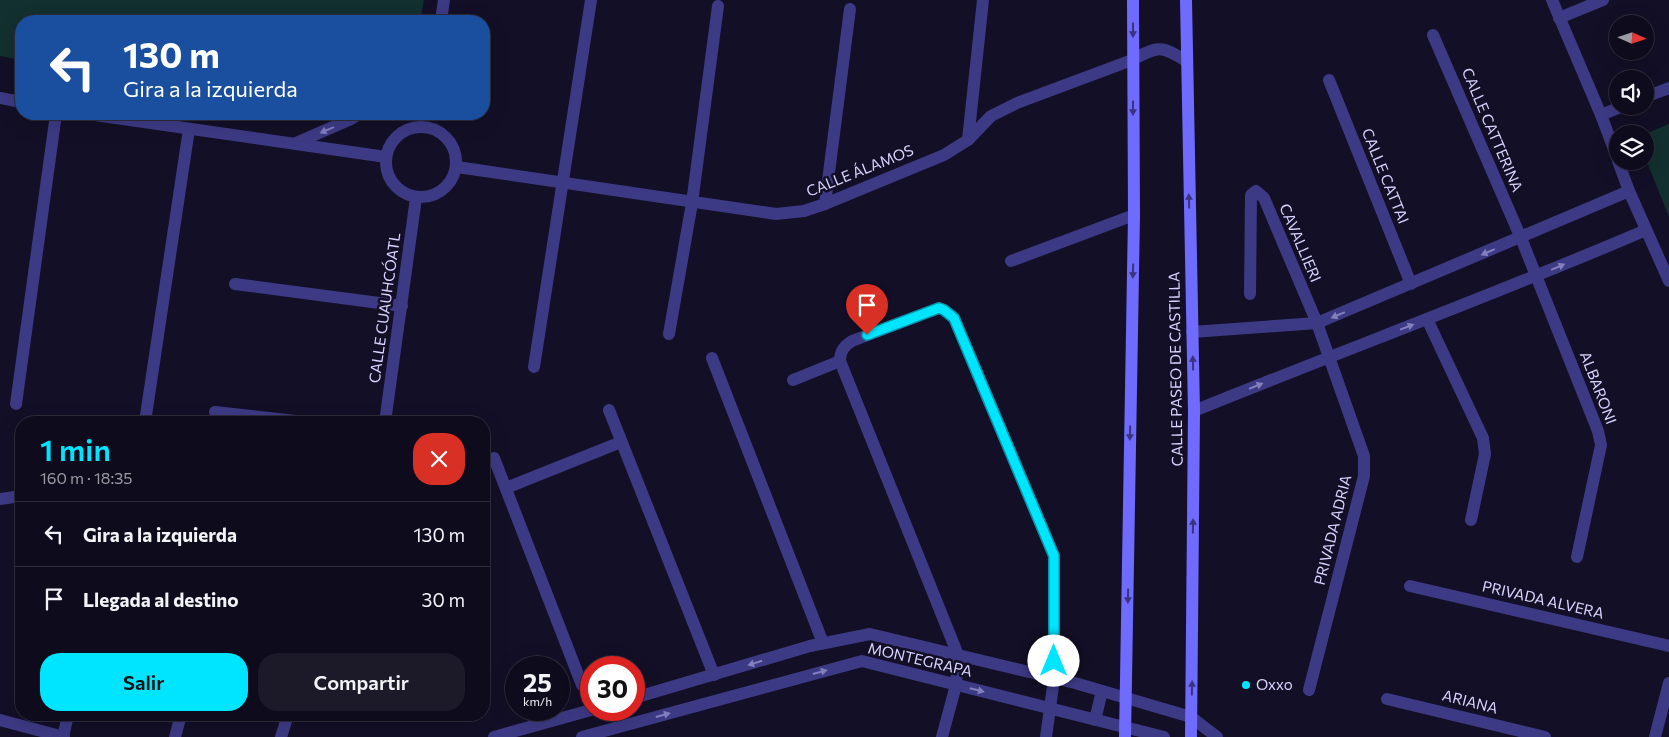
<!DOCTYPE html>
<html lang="es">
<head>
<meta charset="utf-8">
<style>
  body { margin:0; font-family:Commissioner,sans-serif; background:#1c1929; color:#f1f3f6; height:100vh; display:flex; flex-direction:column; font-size:19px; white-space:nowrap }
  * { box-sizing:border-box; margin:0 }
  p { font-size:16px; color:#9b9ba3 }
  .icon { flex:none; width:28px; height:28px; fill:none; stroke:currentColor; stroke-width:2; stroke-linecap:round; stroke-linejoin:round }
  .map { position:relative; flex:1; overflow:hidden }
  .details { position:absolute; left:15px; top:416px; width:475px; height:305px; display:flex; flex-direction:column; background:#0e0b1c; border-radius:20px; box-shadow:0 5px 20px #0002,0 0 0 1px #2e2b3b }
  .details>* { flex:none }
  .top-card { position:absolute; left:15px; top:15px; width:475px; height:105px; border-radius:20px; box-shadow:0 5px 20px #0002,0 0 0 1px #2e2b3b; background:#1a4fa0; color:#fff; overflow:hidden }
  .needle { width:32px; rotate:93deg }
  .tools { position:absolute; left:1609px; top:15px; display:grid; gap:10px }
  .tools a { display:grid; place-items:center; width:45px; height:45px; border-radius:50%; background:#0e0b1c; box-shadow:0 5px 20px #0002,0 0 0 1px #2e2b3b; font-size:25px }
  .speed { position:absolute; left:505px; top:656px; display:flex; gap:10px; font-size:25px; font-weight:700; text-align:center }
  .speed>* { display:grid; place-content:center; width:65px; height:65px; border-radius:50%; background:#0e0b1c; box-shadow:0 5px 20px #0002,0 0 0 1px #2e2b3b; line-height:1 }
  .speed small { font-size:12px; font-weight:400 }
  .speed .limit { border:8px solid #d22; background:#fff; color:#111 }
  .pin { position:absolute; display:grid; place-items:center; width:42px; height:42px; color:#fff; margin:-51px -21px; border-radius:50% 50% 50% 0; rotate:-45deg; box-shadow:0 0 5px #0007 }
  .pin .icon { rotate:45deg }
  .me { position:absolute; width:55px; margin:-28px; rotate:0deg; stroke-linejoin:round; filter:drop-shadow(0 0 4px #0008) }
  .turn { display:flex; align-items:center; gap:18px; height:105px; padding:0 25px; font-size:22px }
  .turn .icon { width:65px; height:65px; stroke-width:2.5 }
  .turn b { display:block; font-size:35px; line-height:42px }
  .round { display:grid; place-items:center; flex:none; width:52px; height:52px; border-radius:20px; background:#1c1929 }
  .summary { display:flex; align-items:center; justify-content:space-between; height:85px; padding:0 25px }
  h1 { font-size:30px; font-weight:600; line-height:38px; color:#00e5ff }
  .cta { display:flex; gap:10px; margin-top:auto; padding:10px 25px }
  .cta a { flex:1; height:58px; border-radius:20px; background:#00e5ff; color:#111; font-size:20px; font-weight:600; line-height:58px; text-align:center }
  .cta a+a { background:#1c1929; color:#f1f3f6 }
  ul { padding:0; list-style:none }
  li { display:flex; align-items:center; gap:15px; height:65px; padding:0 25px; border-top:1px solid #2e2b3b }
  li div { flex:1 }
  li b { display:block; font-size:19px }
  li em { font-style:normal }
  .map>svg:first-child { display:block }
  .green { fill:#12302f }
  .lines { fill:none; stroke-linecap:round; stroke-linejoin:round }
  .street { stroke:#3d3a85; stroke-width:12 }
  .secondary { stroke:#6f6bff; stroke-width:12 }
  .oneway { fill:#38347d }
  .oneway2 { fill:#837fbc }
  .route-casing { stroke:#0095a6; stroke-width:12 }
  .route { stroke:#00e5ff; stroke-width:9 }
  .poi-dot { fill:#00e5ff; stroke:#130f26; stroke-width:2 }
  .labels { text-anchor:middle; stroke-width:5; stroke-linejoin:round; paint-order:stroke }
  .street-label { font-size:15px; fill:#d9d4ff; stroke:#130f26 }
  .poi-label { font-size:15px; fill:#d9d4ff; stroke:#130f26; text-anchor:start }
</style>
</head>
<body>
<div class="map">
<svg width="1669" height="737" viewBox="0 0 1669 737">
  <rect width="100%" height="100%" fill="#130f26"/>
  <!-- green -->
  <g class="green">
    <path d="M0,0H424L420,21H21V60L0,56Z"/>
    <path d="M1669,124V217L1645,157V134Z"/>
  </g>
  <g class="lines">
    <!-- street -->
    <g class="street">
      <path d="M1552,0L1601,115L1618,160"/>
      <path d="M1559,18L1603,0"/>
      <path d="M441,21L444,0"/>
      <path d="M1433,35L1521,238L1598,431L1601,445L1577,557"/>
      <path d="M1329,80L1411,284"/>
      <path d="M1645,97L1669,88"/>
      <path d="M0,98L21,102"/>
      <path d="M88,114L386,157"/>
      <path d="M1601,115L1623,106"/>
      <circle cx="421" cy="162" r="35"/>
      <path d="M968,140L983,0"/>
      <path d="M296,143L351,119L359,114"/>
      <path d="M1618,161L1629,191L1669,281"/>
      <path d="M457,167L776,214L804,211L825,204L944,155L968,140L991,116L1017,103L1132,60C1158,46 1161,45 1186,61"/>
      <path d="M825,204L850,9"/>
      <path d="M1011,261L1134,215"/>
      <path d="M235,284L402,306"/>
      <path d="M1250,294L1251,195L1256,191L1264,198L1317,323L1364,456V476L1309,690"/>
      <path d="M1427,319L1483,438L1485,454L1471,520"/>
      <path d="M1192,332L1317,323L1629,191"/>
      <path d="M669,334L692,203L718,6"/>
      <path d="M712,358L823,643"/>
      <path d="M534,367L591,0"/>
      <path d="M793,380L840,361"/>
      <path d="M16,404L56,114"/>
      <path d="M609,410L714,675"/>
      <path d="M1194,411C1344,350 1497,294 1646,230"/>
      <path d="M215,412L304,422"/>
      <path d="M145,422L189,129"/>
      <path d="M385,422L416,198"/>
      <path d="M494,458L582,685"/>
      <path d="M506,488L621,442"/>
      <path d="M0,499L21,496"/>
      <path d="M1410,586L1669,646"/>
      <path d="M634,698L810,646L870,634L1075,683L1191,717L1217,737"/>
      <path d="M1387,699L1545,737"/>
      <path d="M0,720L64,737"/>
      <path d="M1095,720L1102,691"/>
      <path d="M63,737L68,715"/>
      <path d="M175,737L181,715"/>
      <path d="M281,737L288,715"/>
      <path d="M494,737L591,710"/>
      <path d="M582,737L862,661L1164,737"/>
      <path d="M942,737L956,685L958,655L840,361C840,351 844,346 852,341L939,308L944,310L954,318L1054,556V679L1046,737"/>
      <path d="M1655,737L1669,683"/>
    </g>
    <!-- secondary -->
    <g class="secondary">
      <path d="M1186,0L1194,411L1191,737"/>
      <path d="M1125,737L1134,215L1133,0"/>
    </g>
  </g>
  <!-- one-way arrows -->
  <defs><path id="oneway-solid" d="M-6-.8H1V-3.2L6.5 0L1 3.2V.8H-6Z" transform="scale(1.25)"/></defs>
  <g class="oneway">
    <use href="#oneway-solid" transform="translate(1133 30) rotate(90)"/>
    <use href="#oneway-solid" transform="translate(1133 108) rotate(90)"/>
    <use href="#oneway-solid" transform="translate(1189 201) rotate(-91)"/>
    <use href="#oneway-solid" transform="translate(1133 271) rotate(91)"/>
    <use href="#oneway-solid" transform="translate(1193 363) rotate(-91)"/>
    <use href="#oneway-solid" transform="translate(1130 433) rotate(91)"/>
    <use href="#oneway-solid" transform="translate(1193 526) rotate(-89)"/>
    <use href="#oneway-solid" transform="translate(1128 596) rotate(91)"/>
    <use href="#oneway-solid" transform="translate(1192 688) rotate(-89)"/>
  </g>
  <g class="oneway2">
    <use href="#oneway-solid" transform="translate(327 130) rotate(157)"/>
    <use href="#oneway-solid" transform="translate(1488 252) rotate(157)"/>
    <use href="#oneway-solid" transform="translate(1558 267) rotate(-23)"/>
    <use href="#oneway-solid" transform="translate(1338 315) rotate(157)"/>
    <use href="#oneway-solid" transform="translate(1407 327) rotate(-21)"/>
    <use href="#oneway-solid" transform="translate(1256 386) rotate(-22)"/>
    <use href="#oneway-solid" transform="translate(755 663) rotate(163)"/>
    <use href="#oneway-solid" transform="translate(820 672) rotate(-15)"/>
    <use href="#oneway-solid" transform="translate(977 690) rotate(14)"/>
    <use href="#oneway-solid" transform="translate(663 715) rotate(-15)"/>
  </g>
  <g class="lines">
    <!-- route casing -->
    <g class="route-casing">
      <path id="route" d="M867,335L939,308L944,310L954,318L1054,556V661"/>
    </g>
    <!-- route -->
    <use href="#route" class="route"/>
  </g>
  <!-- markers -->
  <circle class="poi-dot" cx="1246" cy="685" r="5"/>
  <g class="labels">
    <!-- street labels -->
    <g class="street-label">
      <text transform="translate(1492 130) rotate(67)" y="5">CALLE CATTERINA</text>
      <text transform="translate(860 171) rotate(-22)" y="5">CALLE ÁLAMOS</text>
      <text transform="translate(1385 176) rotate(68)" y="5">CALLE CATTAI</text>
      <text transform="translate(1300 243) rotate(67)" y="5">CAVALLIERI</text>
      <text transform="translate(385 308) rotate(-82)" y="5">CALLE CUAUHCÓATL</text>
      <text transform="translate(1176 369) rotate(-91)" y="5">CALLE PASEO DE CASTILLA</text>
      <text transform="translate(1598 388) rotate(69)" y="5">ALBARONI</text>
      <text transform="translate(1333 530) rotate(-76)" y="5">PRIVADA ADRIA</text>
      <text transform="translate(1543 600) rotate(13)" y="5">PRIVADA ALVERA</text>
      <text transform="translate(920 660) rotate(13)" y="5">MONTEGRAPA</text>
      <text transform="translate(1470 702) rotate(14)" y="5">ARIANA</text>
    </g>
    <!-- poi labels -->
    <g class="poi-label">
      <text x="1256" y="690">Oxxo</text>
    </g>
  </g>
</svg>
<div class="tools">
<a><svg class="needle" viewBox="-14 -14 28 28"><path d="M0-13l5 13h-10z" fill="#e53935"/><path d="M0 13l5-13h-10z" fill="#9b9ba3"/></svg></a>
<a><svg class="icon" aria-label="sound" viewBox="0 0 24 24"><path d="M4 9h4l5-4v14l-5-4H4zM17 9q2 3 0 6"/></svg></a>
<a><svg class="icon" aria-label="layers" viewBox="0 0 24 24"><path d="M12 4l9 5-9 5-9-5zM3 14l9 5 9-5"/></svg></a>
</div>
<div class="speed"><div>25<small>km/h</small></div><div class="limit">30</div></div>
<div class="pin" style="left:867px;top:335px;background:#d93025"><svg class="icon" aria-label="arrive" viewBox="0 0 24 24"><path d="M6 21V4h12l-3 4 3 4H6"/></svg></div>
<svg class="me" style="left:1054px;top:661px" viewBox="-20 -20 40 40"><circle r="19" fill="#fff"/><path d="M0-13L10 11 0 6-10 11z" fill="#00e5ff"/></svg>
<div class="top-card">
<div class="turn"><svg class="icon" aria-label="left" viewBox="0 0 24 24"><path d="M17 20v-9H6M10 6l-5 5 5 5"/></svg><div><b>130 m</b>Gira a la izquierda</div></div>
</div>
<section class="details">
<div class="summary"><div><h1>1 min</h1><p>160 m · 18:35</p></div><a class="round" style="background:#d93025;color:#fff"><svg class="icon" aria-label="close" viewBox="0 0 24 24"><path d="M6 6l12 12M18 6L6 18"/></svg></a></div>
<ul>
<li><svg class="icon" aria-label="left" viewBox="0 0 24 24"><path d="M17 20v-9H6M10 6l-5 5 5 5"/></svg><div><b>Gira a la izquierda</b></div><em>130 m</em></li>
<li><svg class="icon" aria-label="arrive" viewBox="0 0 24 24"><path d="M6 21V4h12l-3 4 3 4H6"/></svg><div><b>Llegada al destino</b></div><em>30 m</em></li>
</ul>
<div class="cta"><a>Salir</a><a>Compartir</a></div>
</section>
</div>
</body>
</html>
